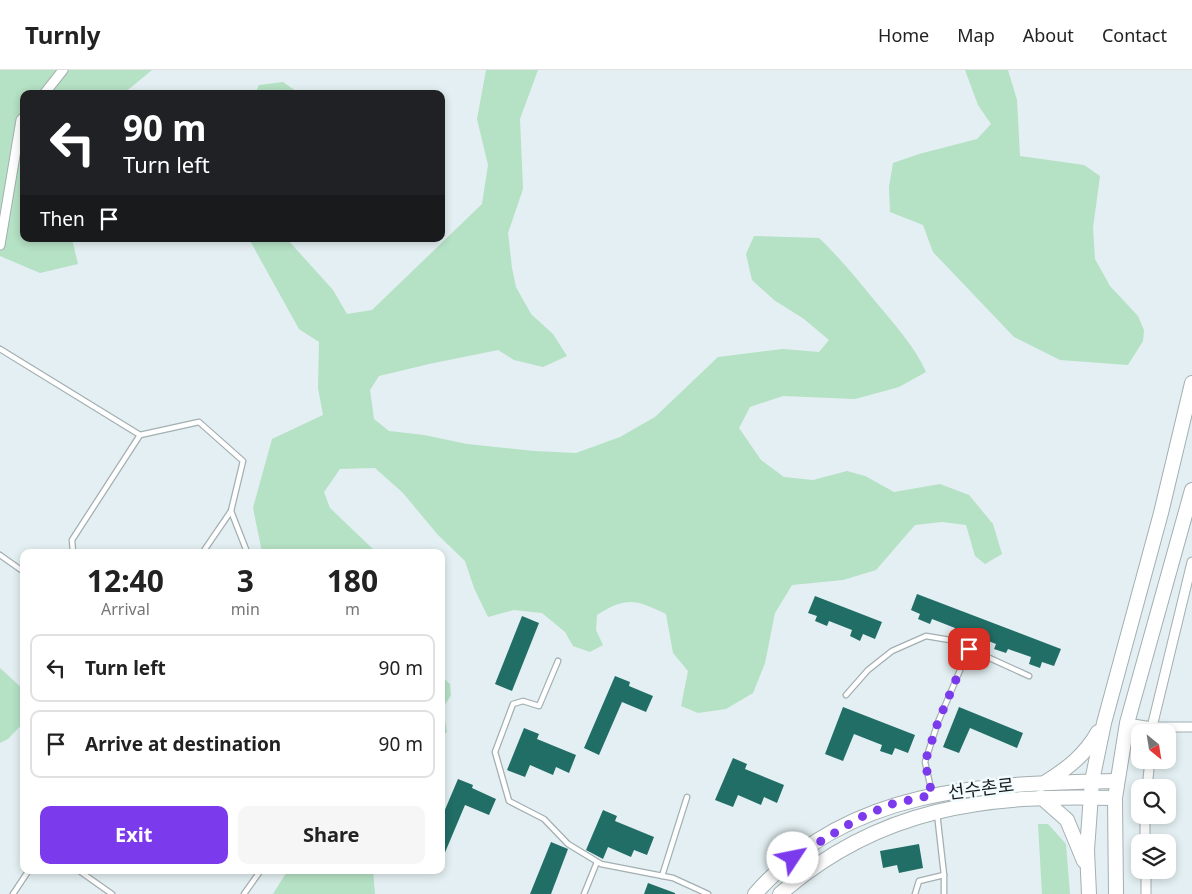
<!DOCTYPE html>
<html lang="en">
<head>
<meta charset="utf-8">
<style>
  body { margin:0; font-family:"Noto Sans","Noto Sans KR",sans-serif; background:#f6f6f6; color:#222; height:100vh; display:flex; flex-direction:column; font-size:19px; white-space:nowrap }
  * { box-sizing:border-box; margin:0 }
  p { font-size:16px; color:#767676 }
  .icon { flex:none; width:28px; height:28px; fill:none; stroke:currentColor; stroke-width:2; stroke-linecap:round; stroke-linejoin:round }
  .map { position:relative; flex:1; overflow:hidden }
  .drawer { position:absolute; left:20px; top:479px; width:425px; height:325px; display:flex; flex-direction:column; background:#fff; border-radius:10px; box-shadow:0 2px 8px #0003 }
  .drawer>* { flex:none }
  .hud { position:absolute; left:20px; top:20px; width:425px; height:152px; border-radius:10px; box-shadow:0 2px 8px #0003; background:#202124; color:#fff; overflow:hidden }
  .needle { width:32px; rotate:150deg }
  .buttons { position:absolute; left:1131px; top:654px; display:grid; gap:10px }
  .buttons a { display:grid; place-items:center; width:45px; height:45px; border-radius:10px; background:#fff; box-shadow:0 2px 8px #0003; font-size:25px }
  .pin { position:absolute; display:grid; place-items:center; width:42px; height:42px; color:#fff; margin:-21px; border-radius:10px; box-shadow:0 2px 8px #0006 }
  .me { position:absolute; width:55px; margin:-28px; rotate:56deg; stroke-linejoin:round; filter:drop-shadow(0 0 4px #0008) }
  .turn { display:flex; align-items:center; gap:18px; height:105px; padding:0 20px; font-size:22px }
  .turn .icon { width:65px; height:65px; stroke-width:2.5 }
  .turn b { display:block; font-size:35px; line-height:42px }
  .then { display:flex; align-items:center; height:48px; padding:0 20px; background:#0003; gap:10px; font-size:19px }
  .eta { display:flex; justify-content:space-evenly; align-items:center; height:85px; text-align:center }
  .eta b { font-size:30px; font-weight:700; line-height:35px }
  .action { display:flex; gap:10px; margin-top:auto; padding:10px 20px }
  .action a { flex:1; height:58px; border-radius:10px; background:#7c3aed; color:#fff; font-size:20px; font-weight:700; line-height:58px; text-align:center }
  .action a+a { background:#f6f6f6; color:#222 }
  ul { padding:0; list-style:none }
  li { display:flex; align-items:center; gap:15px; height:68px; margin:0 10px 8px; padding:0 10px; border:2px solid #e0e0e0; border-radius:10px }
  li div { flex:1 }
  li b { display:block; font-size:19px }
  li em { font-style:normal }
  header { display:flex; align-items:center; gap:30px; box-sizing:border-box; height:70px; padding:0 25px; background:#fff; border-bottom:1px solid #e0e0e0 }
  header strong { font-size:24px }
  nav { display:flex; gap:28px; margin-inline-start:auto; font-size:18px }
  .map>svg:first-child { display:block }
  .green { fill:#b5e1c4 }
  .building { fill:#216e66 }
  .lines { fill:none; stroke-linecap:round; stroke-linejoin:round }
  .lane-casing { stroke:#a3afb1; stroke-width:7 }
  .street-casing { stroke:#a3afb1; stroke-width:11 }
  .secondary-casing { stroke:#a3afb1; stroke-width:16 }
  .lane { stroke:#fff; stroke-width:4.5 }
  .street { stroke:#fff; stroke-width:9 }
  .secondary { stroke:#fff; stroke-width:14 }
  .route { stroke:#7c3aed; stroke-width:9; stroke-dasharray:0 16.2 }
  .labels { text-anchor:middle; stroke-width:5; stroke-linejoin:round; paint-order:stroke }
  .street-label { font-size:18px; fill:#171b1c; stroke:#f2fcff }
</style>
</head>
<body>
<header>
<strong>Turnly</strong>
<nav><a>Home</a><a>Map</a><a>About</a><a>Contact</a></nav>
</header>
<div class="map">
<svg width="1192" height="824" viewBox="0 0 1192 824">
  <rect width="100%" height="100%" fill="#e3eff2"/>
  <!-- green -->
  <g class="green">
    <path d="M0,0H152L123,24H24V169H72L78,194L40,203L0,186Z"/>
    <path d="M486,0H538L520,49L523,119L508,163L512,198L516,217L531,244L553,264L567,286L543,297L514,290L498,280L429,294L379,306L370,320L374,349L389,361L424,365L467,374L534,381L576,383L620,367L655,347L718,287L783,279L819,282L829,270L804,249L774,230L752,210L746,184L754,166L819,168C839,187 857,209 875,231C893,253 914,275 926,302L899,317L855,329L783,326L750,337L739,358L761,390L784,407L813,410L847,401L865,406L894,422L940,414L969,425L993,454L1002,484L985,494L975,486L966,455L942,452L915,455L876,500L843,510L792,515L775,543L765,593L753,623L726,639L698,643L681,636L688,601L673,583L666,544C636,530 627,526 597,545L596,560L603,575L590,582L573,576L565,562L542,543L514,540L488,547L474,518L465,491L438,465L403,423L375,398L340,399L324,422L330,438L376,482H262L253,438L272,369L323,345L318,318L319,272L299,259L249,169H287L333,220L347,244L372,240L482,134L488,95L477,49Z"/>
    <path d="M965,0H1008L1017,30L1020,86L1084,95L1100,106L1093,158L1095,189L1110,216L1138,246L1144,260L1143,271L1128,295L1060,290L1014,267L933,182L923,155L890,142L889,117L893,93L919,84L977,69L991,54L978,35Z"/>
    <path d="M283,12L300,24H255L259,15Z"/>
    <path d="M0,598L24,620V652L8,669L0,673Z"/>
    <path d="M441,606L450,614L451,625L443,638L447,662L441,666Z"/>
    <path d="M1038,754H1048L1066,774L1070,824H1042Z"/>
    <path d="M288,800H373L375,824H273Z"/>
  </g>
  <!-- building -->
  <g class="building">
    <path d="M917,524L1061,579L1054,596L1042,592L1040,598L1029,594L1031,587L1008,579L1006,583L994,579L996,574L965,562L963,568L953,564L955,558L932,549L930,554L918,549L920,544L911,540Z"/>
    <path d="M815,526L882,552L875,569L863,564L860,571L850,566L852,560L829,551L827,556L815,551L817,546L808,543Z"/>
    <path d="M522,546L539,553L512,621L495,614Z"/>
    <path d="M615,606L630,612L629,616L653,626L646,642L622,632L599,685L584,678Z"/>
    <path d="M843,637L915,665L908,683L895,678L892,685L880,681L882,675L854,664L843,691L825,684Z"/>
    <path d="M959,637L1023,663L1017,678L970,658L959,683L943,677Z"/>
    <path d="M524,658L539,664L537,669L576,685L569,703L556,697L553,705L530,695L525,707L507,700Z"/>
    <path d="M733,688L747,694L745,699L784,715L777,733L764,727L761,735L738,725L733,737L715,730Z"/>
    <path d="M458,709L473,715L472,718L496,729L489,745L465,735L441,792V749Z"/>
    <path d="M603,740L617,746L615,751L654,767L647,785L634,780L631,787L608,777L603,789L586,780Z"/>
    <path d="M551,772L568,779L551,824H530Z"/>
    <path d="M919,774L923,798L899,803L897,795L883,798L880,781Z"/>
    <path d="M648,813L675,823V824H644Z"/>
  </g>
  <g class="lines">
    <!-- lane casing -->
    <g class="lane-casing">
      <g id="lane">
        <path d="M0,279L140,365L199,352L243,391L231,441L247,482"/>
        <path d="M73,482L72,470L140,365"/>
        <path d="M203,482L231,441"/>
        <path d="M0,485L24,502"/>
        <path d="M24,582V583"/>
        <path d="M558,591L539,636L523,631L513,634L495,682L509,731L544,749L568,774L601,794L673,808L708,824"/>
        <path d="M846,625L868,600L892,581L926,566L950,570L1029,606"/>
        <path d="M932,723L925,692L938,652L969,579"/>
        <path d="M937,743L944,805V824"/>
        <path d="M78,800L112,824"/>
        <path d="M662,806L687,727"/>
        <path d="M13,824L29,800"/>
        <path d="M244,824L261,800"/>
        <path d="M584,824L597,792"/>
        <path d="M915,824L919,811L944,805"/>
      </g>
    </g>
    <!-- street casing -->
    <g class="street-casing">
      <g id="street">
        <path d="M44,24L63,0"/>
        <path d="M0,175L21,50L24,47"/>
        <path d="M1127,653L1152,657L1192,492"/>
        <path d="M1152,662V657H1192"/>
        <path d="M1147,718L1150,690"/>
        <path d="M1145,745V772"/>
        <path d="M1146,800V824"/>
      </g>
    </g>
    <!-- secondary casing -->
    <g class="secondary-casing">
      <g id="secondary">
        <path d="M1046,712C1068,698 1085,685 1098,662"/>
        <path d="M1041,727L1067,750L1084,791"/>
        <path d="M755,824C849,716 985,714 1117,711"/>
        <path d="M780,824C879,737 987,724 1115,728"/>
        <path d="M1089,824L1087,780L1092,711L1104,653L1161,443L1192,313"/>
        <path d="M1116,824L1115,728L1127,653L1192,420"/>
      </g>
    </g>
    <!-- lane -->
    <use href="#lane" class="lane"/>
    <!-- street -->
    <use href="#street" class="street"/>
    <!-- secondary -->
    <use href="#secondary" class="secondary"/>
  </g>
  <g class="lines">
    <!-- route -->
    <path class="route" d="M793,788L861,747L892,734L932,725L925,692L938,652L969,579"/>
  </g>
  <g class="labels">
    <!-- street labels -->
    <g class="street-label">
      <text transform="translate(981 719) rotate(-7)" y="6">선수촌로</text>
    </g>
  </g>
</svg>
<div class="buttons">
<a><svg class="needle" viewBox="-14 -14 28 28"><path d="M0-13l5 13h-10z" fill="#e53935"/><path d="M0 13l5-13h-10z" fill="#767676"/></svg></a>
<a><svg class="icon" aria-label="search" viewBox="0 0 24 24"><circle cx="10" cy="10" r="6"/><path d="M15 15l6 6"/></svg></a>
<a><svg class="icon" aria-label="layers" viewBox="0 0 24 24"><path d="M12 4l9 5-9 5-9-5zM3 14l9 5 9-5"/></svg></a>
</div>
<div class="pin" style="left:969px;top:579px;background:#d93025"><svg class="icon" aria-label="arrive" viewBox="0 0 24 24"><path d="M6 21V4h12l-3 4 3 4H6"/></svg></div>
<svg class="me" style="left:793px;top:788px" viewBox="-20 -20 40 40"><circle r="19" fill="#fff"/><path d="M0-13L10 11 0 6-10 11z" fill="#7c3aed"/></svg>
<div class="hud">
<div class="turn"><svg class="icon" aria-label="left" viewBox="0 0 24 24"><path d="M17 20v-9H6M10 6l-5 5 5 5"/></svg><div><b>90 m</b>Turn left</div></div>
<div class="then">Then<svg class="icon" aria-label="arrive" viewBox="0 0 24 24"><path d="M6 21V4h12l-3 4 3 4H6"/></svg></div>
</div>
<section class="drawer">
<div class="eta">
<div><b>12:40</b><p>Arrival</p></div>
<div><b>3</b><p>min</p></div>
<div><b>180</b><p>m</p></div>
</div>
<ul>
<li><svg class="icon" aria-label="left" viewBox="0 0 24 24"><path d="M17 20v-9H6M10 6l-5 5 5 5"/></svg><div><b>Turn left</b></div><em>90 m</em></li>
<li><svg class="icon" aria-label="arrive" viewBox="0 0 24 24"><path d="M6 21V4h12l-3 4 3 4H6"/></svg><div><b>Arrive at destination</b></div><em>90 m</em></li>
</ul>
<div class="action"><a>Exit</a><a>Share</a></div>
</section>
</div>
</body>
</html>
